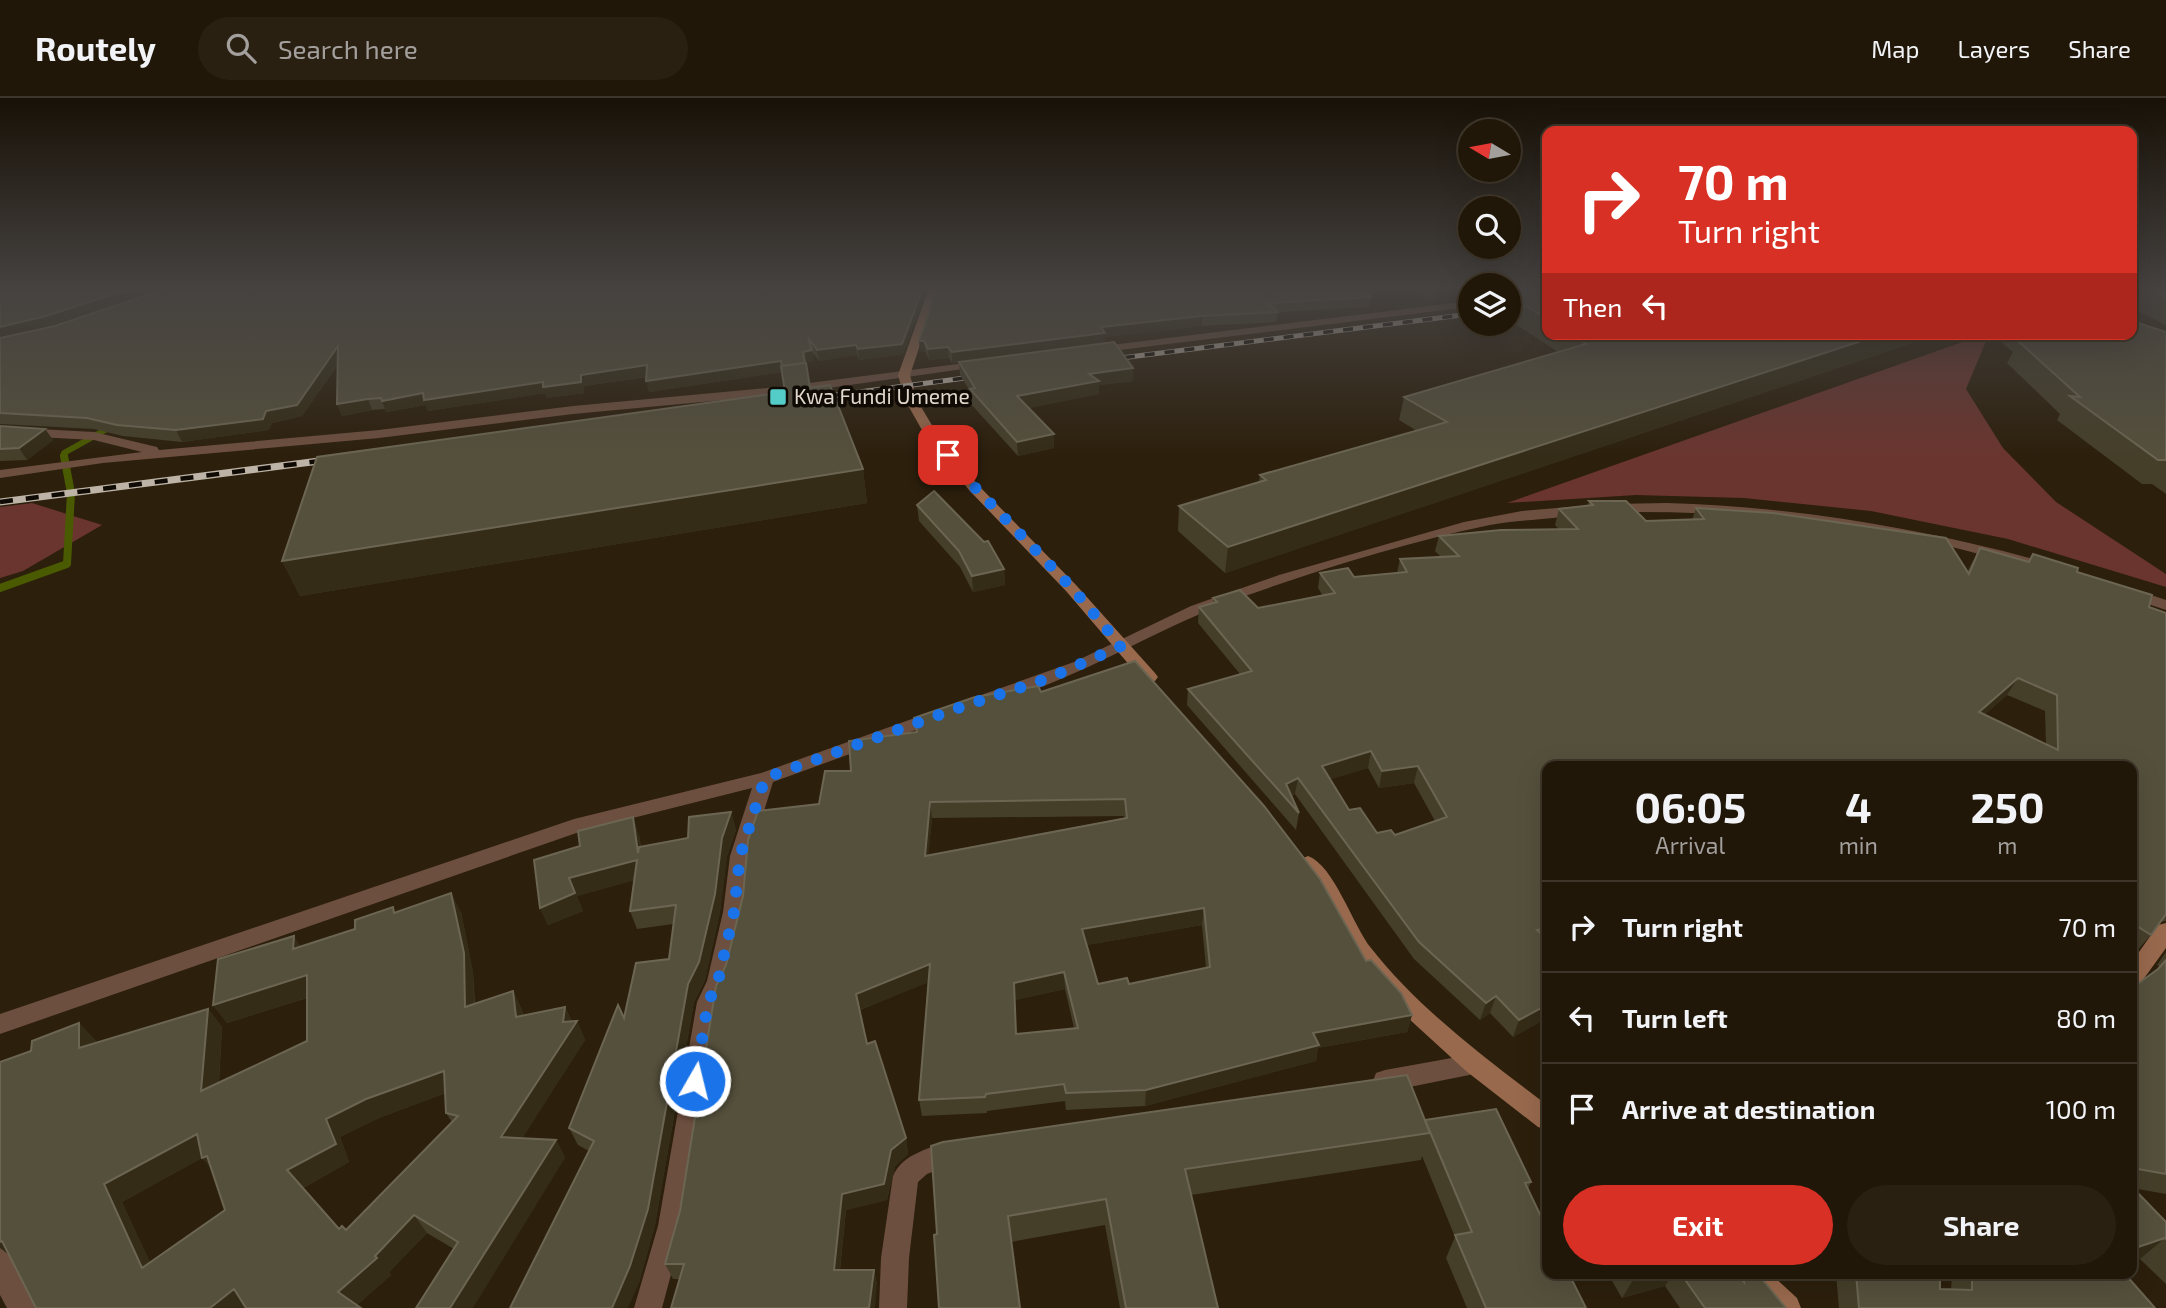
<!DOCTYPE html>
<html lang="en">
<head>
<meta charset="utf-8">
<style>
  body { margin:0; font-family:"Exo 2",sans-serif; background:#292012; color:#f1f3f6; height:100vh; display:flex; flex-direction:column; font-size:26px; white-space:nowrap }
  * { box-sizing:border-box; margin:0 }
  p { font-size:23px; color:#a29f9c }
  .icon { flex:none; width:38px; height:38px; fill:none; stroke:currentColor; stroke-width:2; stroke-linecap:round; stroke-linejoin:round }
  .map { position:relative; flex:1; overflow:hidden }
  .sheet { position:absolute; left:1542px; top:663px; width:595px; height:518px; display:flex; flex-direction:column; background:#211709; border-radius:14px; box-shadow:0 7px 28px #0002,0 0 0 2px #3e362a }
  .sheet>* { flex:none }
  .guide { position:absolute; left:1542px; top:28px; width:595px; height:214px; border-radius:14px; box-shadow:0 7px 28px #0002,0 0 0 2px #3e362a; background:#d93025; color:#fff; overflow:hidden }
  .needle { width:46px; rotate:280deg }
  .buttons { position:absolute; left:1458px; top:21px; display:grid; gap:14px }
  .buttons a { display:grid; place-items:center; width:63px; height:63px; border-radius:50%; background:#211709; box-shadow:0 7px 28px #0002,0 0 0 2px #3e362a; font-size:35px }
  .pin { position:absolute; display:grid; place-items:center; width:60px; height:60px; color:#fff; margin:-30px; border-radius:14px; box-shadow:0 4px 10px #0006 }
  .me { position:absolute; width:77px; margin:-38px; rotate:8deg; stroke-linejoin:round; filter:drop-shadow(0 0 5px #0008) }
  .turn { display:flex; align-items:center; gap:24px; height:147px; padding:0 21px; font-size:32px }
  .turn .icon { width:91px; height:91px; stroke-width:2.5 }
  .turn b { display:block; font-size:49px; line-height:60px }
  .then { display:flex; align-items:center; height:66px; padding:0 21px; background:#0003; gap:14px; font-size:26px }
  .eta { display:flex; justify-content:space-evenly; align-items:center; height:119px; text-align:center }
  .eta b { font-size:42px; font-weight:700; line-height:49px }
  .primary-button { display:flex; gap:14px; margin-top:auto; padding:14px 21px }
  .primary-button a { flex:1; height:80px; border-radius:42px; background:#d93025; color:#fff; font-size:28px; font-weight:700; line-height:80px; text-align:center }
  .primary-button a+a { background:#292012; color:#f1f3f6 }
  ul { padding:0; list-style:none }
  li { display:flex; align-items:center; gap:21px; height:91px; padding:0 21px; border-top:2px solid #3e362a }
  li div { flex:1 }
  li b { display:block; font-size:26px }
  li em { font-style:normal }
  header { display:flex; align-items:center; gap:42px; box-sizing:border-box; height:98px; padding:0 35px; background:#211709; border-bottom:2px solid #3e362a }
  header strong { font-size:33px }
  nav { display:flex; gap:38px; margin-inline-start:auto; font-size:24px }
  .search { width:490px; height:63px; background:#292012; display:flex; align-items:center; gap:18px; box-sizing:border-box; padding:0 24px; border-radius:38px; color:#a29f9c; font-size:26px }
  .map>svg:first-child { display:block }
  .green { fill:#6b352f }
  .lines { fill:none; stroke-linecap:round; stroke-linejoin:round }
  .stream-far1 { stroke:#4a5a00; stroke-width:6 }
  .stream { stroke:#4a5a00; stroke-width:8 }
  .street { fill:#6d4f3f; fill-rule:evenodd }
  .secondary { fill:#98694d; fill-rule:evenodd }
  .rail-far1-casing { stroke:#bdb3a6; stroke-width:5 }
  .rail-casing { stroke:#bdb3a6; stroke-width:7 }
  .rail-far1 { stroke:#0f0a04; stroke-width:3.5; stroke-dasharray:10; stroke-linecap:butt }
  .rail { stroke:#0f0a04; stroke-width:4.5; stroke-dasharray:13; stroke-linecap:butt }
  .wall { fill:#453f2a; fill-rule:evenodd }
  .shaded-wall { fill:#342c17 }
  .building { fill:#55503c; stroke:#6b6552; stroke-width:2; fill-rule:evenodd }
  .route { stroke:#1a73e8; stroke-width:12; stroke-dasharray:0 21.6 }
  .poi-dot { fill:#54cdc8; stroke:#0f0a04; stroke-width:2.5 }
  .labels { text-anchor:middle; stroke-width:7; stroke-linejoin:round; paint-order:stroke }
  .far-poi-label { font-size:21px; fill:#e0d7cc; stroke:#0f0a04; text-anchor:start }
</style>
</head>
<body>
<header>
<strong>Routely</strong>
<div class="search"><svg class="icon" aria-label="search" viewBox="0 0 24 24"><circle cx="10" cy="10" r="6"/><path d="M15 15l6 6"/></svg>Search here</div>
<nav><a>Map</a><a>Layers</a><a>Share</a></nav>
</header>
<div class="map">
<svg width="2166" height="1210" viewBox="0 0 2166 1210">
  <rect width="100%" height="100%" fill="#2c1f0c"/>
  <!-- green -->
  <g class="green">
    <path d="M1985,236H1989L1966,291L2003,350L2056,404L2166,476V489L2008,441L1871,413L1744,400L1636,397L1507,405Z"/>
    <path d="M32,405L102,427L23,473L0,480V409Z"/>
  </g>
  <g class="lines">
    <!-- stream-far1 -->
    <path class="stream-far1" d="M65,359L64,355L114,327"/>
    <!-- stream -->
    <path class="stream" d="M0,490L67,466L71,395L64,358"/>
    <!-- street -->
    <g class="street">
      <path d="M1470,203V209L1095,255L1089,252L1095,249Z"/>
      <path d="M981,263L987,266L985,268L778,297L573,316L379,340L103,365L0,380V372L142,354L94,342L0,337V329L94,334L157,349L159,352L379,332L573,308L778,289Z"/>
      <path d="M1667,405C1800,409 1927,431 2055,467L2058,470L2050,475C1996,461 1944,445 1889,435C1797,418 1705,413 1612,414L1605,410L1612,406Z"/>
      <path d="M1580,408L1585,409V415C1555,422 1521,421 1490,427C1407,444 1325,470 1245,498C1157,529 1080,582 990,606L981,600L984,596L1074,564L1191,508L1279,477L1464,424L1522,413Z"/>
      <path d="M2130,490L2166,502V512L2124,498L2122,495L2124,492Z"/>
      <path d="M937,612L946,618L943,622L773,684L750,758L745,814L729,883L719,904L713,939L684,1128L662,1210H634L658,1128L697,904L707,883L723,814L730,758L752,690L585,732L0,936V916L574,721L761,675Z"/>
      <path d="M1474,956L1482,959L1486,966L1482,973L1474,976L1385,994L1376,991L1373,983L1376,975L1385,972Z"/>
      <path d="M953,1042L962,1046L966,1054L962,1062L927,1076L918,1084L909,1160L907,1210H879L881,1160L893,1078C903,1055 931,1050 953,1042Z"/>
      <path d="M0,1144L10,1148L17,1173L36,1210H7L0,1197Z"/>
    </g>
    <!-- secondary -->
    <g class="secondary">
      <path d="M929,190H939L910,277L917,302L933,329L978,387L1076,487L1155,575L1158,579L1155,583H1143L1066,493L969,392L922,332L905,302L898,277Z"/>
      <path d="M1308,758C1334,767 1353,828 1371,850C1419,911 1485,960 1547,1007V1032L1538,1029L1466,973L1408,920L1354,861L1319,796L1298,766L1301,761Z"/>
      <path d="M2166,825V850L2140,886L2132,889V864L2158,827Z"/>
      <path d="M1737,1176H1771L1797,1200L1801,1210H1767L1741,1186Z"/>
    </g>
    <!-- rail-far1 casing -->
    <g class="rail-far1-casing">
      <g id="rail-far1">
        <path d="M1105,262L1470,216"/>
        <path d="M814,300L980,278"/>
      </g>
    </g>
    <!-- rail casing -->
    <g class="rail-casing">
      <path id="rail" d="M0,404L335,361"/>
    </g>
    <!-- rail-far1 -->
    <use href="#rail-far1" class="rail-far1"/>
    <!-- rail -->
    <use href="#rail" class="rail"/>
  </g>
  <!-- wall -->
  <g class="wall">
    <path d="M0,190H928L903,256L859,262L857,257L819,263L812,254L814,263L805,264L810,290L863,371L867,405L300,498L282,463L785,294L782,274L649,294L646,279L584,288V295L547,300L545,295L428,313L426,307L386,314L385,311L372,312L342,318L337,306L338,266L302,318L272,325L269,332L182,344L123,338L94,331L0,326Z"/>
    <path d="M938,190L1371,199L1369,209L1278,214L1276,224L1202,228L1105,239V245L1133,283L1099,287V296L1028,310L1054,350L1018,358L970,305V293L960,277L959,264L952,265L949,260L929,262L925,253L920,254Z"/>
    <path d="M1411,190H1470V195L1469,194L1430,201Z"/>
    <path d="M1508,190H1547V236H1939L1225,475L1178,433L1179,408L1259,384L1260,377L1417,333L1399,322L1404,299L1558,254L1508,221Z"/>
    <path d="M2132,190H2166V227L2132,210Z"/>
    <path d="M2166,234V396L2152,386H2142L2057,322L2060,316L2007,265L2013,254L1992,236H2132Z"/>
    <path d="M0,328L45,331L53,342L27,362L0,363Z"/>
    <path d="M1589,403L1646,423L1692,422L1696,410L1967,474L1980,450L2028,464L2033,456L2077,474L2149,509L2166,515V823L2160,824L2151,837L2136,854L2132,851V668H1547V920L1513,939L1490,915L1480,922L1414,861L1295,696L1291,699L1299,715L1296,732L1187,607L1188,591L1240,576L1198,525L1199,509L1213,505V500L1258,510L1323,498L1318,490L1320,475L1354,479L1397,475L1400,461L1441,459L1435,453L1439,438L1559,431L1555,427L1559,411L1588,407ZM2007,597L2045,613L2046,646L1984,617ZM1368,670L1379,690L1414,685L1435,723L1395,737L1377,735L1349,712L1330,681Z"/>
    <path d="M917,407L1004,471L1005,487L973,494L960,469L919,423Z"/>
    <path d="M1041,594L1366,863L1412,917L1407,934L1318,950L1316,963L1145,1008L1066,1012L1065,1003L987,1013V1015L922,1018L919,1002L928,884L860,912L867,946L906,1040L908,1056L895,1068L887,1102L846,1112L840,1172H874L877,1187L673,1181L665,1166L819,706L851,673L916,634L914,620ZM1124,718V720L928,757L932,720ZM1202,827L1206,870L1129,886H1098L1087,847ZM1065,891L1074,930L1016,936L1015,902Z"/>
    <path d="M731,714L736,732L727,758L720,814L705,882L694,904L655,1127L639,1185L589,1053L578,1047L569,1030L624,920L669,861L673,826L637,831L630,813L634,782L577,798L583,813L548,827L540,810L639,737L641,749L688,740Z"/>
    <path d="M461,814L473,874L475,906L513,893L522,912L523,917L565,909L572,924L577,923L585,942L522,1040L556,1042L565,1060L454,1151L427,1135L389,1174L391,1177L357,1207L36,1210L31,953L79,925L96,943V945L208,911L222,929L219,984L307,943V900L227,925L213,907L301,848L355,831L396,815ZM445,995L446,1015L452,1024L346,1132L339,1131L303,1090L349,1064L340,1039L379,1020ZM202,1060L211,1070L225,1112L150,1165L122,1104Z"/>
    <path d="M2166,854V1096L2132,1090L2166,1124V1186L2140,1161L2132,1164V890L2160,869L2157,867Z"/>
    <path d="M1425,1022L1531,1084L1528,1091L1586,1210H1467L1446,1160L1455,1139L1422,1058L1421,1062L1191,1097L1218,1210H1120L1105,1127L1011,1144L937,1136L931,1048Z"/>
    <path d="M1608,1176H1758L1786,1210H1680L1665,1188L1622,1200Z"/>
    <path d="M1836,1176H1940V1191L1951,1192L1952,1176H2125L2155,1210H1839Z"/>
  </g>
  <!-- shaded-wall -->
  <g class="shaded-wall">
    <path d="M133,190H169L52,228L0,241V229Z"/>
    <path d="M923,190H928L903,256L859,262L858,251Z"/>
    <path d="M1432,190H1470L1469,194L1430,201Z"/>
    <path d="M1202,218V228L1105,239V246L952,265V254L1101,229Z"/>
    <path d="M1883,236H1939L1225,475L1228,449Z"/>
    <path d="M919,243H924L925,253L920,254Z"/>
    <path d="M856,247L857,257L819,263L817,252Z"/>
    <path d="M338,248L342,259L302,318L272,325L269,332L182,344L176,332L266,313Z"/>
    <path d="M948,249L949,260L929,262L928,251Z"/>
    <path d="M812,252L814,263L805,264L803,254Z"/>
    <path d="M781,263L783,274L649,294L646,283Z"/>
    <path d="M647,267L650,278L584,288V295L547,300L545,295L428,313L426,307L386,314L382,303L423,295L581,277Z"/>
    <path d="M1133,270V283L1099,287V296L1018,312L1017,298L1089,276Z"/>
    <path d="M368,301L372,312L342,318L337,306Z"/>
    <path d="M45,331L53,342L27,362L19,350Z"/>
    <path d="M1054,336V350L1018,358L1017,344Z"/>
    <path d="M863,371L867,405L300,498L282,463Z"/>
    <path d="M1004,471L1005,487L973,494L972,478Z"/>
    <path d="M2018,580L2007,597L1968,631L1979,614Z"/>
    <path d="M1371,653L1368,670L1319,685L1322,668Z"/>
    <path d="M1418,668L1414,685L1379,690L1382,673Z"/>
    <path d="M1298,680L1295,696L1287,701L1286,686Z"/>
    <path d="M930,704L932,720L927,775L925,758Z"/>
    <path d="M731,714L736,732L727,758L720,814L705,882L694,904L655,1127L639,1185L628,1210H612L722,740Z"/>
    <path d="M633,719L639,737L644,773L638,755Z"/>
    <path d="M637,762L643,780L577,798L583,813L548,827L540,810L569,780Z"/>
    <path d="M451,795L461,814L473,874L475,927L465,909Z"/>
    <path d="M1204,810L1202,827L1082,848V831Z"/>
    <path d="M1547,830V846L1537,832Z"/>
    <path d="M294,838L306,856L293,851Z"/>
    <path d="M930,866L932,883L859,912L856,896Z"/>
    <path d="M1064,874L1065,891L1015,902L1014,885Z"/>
    <path d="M307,877L319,896L227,925L213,907Z"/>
    <path d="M513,893L522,912L525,937L516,919Z"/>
    <path d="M1496,898L1490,915L1480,922L1486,905Z"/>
    <path d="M1547,907V920L1513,939L1519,922Z"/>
    <path d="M565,909L573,928L577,923L585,942L512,1057L501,1039L563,924Z"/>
    <path d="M208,911L222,929L217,1011L201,993Z"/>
    <path d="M1412,917L1407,934L1318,950L1316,963L1145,1008L1146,992L1313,935Z"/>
    <path d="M79,925L96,943V968L79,950Z"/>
    <path d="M444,973L455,992L379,1020L340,1039L349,1064L302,1090L287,1072L326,1021L366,1001Z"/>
    <path d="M197,1036L213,1054L122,1104L161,1187L142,1170L104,1086Z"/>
    <path d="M906,1040L908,1056L895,1068L887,1102L846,1112L838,1188L834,1172L842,1096Z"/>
    <path d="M556,1042L565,1060L473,1210H450Z"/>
    <path d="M207,1058L218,1078L202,1060Z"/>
    <path d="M414,1117L427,1135L389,1174L391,1177L354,1210L338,1194Z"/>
    <path d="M2165,1140L2140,1161L2132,1164V1151Z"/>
    <path d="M2,1143L17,1163L0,1150V1144Z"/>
    <path d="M874,1172L877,1187L875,1210H869Z"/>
    <path d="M1655,1176H1673L1665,1188L1622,1200L1633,1182Z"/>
    <path d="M234,1191L248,1210H210Z"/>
  </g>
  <!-- building -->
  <g class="building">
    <path d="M0,190H133L46,218L0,229Z"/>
    <path d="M168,190H923L902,246L858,251L856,247L817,252L808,239L812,252L803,254L805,265L782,268L781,263L646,283L647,267L581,277V284L543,289V284L424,302L423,295L382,303L381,300L368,301L337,306L338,248L297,307L266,313L263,321L176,332L117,327L87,320L0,315V240L55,228Z"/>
    <path d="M938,190H1361L1371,199L1268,205L1278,214L1202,218L1101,229L1105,235L952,254L948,249L928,251L924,243H919Z"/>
    <path d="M1508,190H1547V221L1508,197Z"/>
    <path d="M2145,190H2166V200Z"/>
    <path d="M2132,223L2166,234V362H2158L2070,298L2080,299L2018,243L2030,237L2029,236H2132Z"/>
    <path d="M1570,236H1883L1228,449L1179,408L1266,382L1260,377L1447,324L1404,299L1586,246Z"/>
    <path d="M1114,244L1133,270L1089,276L1099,283L1017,298L1054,336L1017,344L970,291L975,290L959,264Z"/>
    <path d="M806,265L810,290L830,287L863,371L282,463L317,359L785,294L781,268Z"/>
    <path d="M0,328L45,331L19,350L0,351Z"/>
    <path d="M934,393L984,444L988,443L1004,471L972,478L959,453L917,407Z"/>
    <path d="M1589,403H1626L1646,423L1704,421L1696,410L1773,415L1946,440L1969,476L1980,450L2029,464L2033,456L2078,470L2077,474L2152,497L2149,509L2166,515V816L2151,837L2132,825V668H1547V830L1537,832L1547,841V907L1519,922L1496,898L1486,905L1419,844L1298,680L1286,686L1299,715L1188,591L1252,573L1199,509L1217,504L1213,500L1240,492L1258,510L1335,495L1320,475L1348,470L1354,479L1407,474L1400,461L1459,458L1439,438L1501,432L1578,431L1559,411L1593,407ZM2018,580L2057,597L2058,652L1979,614ZM1371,653L1382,673L1418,668L1447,719L1395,737L1391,732L1377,735L1360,710L1349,712L1322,668Z"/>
    <path d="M1135,563L1264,708L1320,781L1366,863L1371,862L1401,895L1412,917L1313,935L1319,947L1146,992L1066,995L1064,986L986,996L985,999L919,1002L930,866L856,896L867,946L875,943L906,1040L891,1052L884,1086L842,1096L834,1172H874L869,1210H671L684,1166H665L680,1113L716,888L726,867L743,798L748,742L758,713L819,706L825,673H851L849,643L917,634L914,620L975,599L1038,588L1041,594ZM1125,701L1127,720L925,758L930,704ZM1204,810L1210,869L1129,886L1127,880L1098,886L1082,831ZM1064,874L1078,930L1016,936L1014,885Z"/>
    <path d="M731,714L722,740L715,796L699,864L688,886L648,1111L630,1168L612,1210H510L594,1043L569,1030L618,907L624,920L636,865L669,861L676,807L630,813L637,762L569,780L575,795L540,810L534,762L580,748L578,733L633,719L638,755L639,749L688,740L689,719Z"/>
    <path d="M451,795L464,855L465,909L513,893L516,919L565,909L563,924L577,923L501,1039L556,1042L450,1210H416L458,1144L414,1117L375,1158L377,1160L338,1194L361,1210H246L234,1191L210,1210H36L2,1143L0,1144V964L31,953L32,943L79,925V950L208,911L201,993L307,943V877L213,907L218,861L294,838L293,851L355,831V822L393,809L394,815ZM444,973L446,1015L458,1018L346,1132L342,1128L339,1131L287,1072L336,1046L326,1021L366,1001ZM197,1036L202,1060L207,1058L225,1112L142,1170L104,1086Z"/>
    <path d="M2166,862V1076L2132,1070V890L2158,871Z"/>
    <path d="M1407,977L1430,1035L1185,1071L1218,1210H1126L1106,1101L1008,1118L1020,1210H939L934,1137L937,1136L931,1048L943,1044Z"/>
    <path d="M1496,1011L1531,1084L1525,1085L1547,1131V1176H1569L1586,1210H1486L1455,1137L1472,1134L1425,1022Z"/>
    <path d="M2132,1089L2166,1124V1141L2165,1140L2132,1151Z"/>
    <path d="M1629,1176H1655L1633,1182Z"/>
    <path d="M1681,1176H1738L1744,1184L1743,1176H1758L1786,1210H1705Z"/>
    <path d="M1856,1176H1940V1191L1972,1192V1176H2125L2155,1210H1859Z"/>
  </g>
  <!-- sky -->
  <linearGradient id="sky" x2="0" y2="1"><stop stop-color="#181107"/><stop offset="0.53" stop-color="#454240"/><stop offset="1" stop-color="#454240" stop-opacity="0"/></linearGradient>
  <rect width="2166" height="359" fill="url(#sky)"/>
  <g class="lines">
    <!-- route -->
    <path class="route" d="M695,983L708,905L718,883L734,814L740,758L765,680L958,610L1049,580L1121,548L1072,490L962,376L948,357"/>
  </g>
  <!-- markers -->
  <rect class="poi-dot" x="769" y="290" width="18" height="18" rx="3.5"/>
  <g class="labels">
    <!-- far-poi labels -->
    <g class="far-poi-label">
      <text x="794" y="306">Kwa Fundi Umeme</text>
    </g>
  </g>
</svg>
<div class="buttons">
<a><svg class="needle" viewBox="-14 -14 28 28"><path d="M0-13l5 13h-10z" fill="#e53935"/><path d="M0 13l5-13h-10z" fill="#a29f9c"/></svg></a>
<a><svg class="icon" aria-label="search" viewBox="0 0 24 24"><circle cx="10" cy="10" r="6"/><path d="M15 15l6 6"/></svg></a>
<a><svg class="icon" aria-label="layers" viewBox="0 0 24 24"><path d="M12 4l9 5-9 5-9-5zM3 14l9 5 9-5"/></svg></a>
</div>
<div class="pin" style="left:948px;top:357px;background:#d93025"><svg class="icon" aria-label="arrive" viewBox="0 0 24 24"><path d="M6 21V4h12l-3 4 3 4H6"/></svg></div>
<svg class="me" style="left:695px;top:983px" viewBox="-20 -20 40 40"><circle r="17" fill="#1a73e8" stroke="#fff" stroke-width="3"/><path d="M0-11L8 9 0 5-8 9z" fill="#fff"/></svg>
<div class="guide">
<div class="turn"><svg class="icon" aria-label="right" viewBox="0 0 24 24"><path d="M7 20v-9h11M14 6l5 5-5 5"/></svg><div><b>70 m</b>Turn right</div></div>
<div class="then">Then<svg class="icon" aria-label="left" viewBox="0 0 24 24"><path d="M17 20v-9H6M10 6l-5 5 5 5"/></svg></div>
</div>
<section class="sheet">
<div class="eta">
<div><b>06:05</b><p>Arrival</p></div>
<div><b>4</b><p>min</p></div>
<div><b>250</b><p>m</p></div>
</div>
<ul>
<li><svg class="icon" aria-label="right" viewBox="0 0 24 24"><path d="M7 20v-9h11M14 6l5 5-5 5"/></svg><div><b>Turn right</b></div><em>70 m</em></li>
<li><svg class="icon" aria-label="left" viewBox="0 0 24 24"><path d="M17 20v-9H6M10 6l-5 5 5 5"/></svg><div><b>Turn left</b></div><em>80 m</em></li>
<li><svg class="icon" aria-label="arrive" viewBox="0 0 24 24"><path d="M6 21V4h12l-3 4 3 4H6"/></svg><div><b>Arrive at destination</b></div><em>100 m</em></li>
</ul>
<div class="primary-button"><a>Exit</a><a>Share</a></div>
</section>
</div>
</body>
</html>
